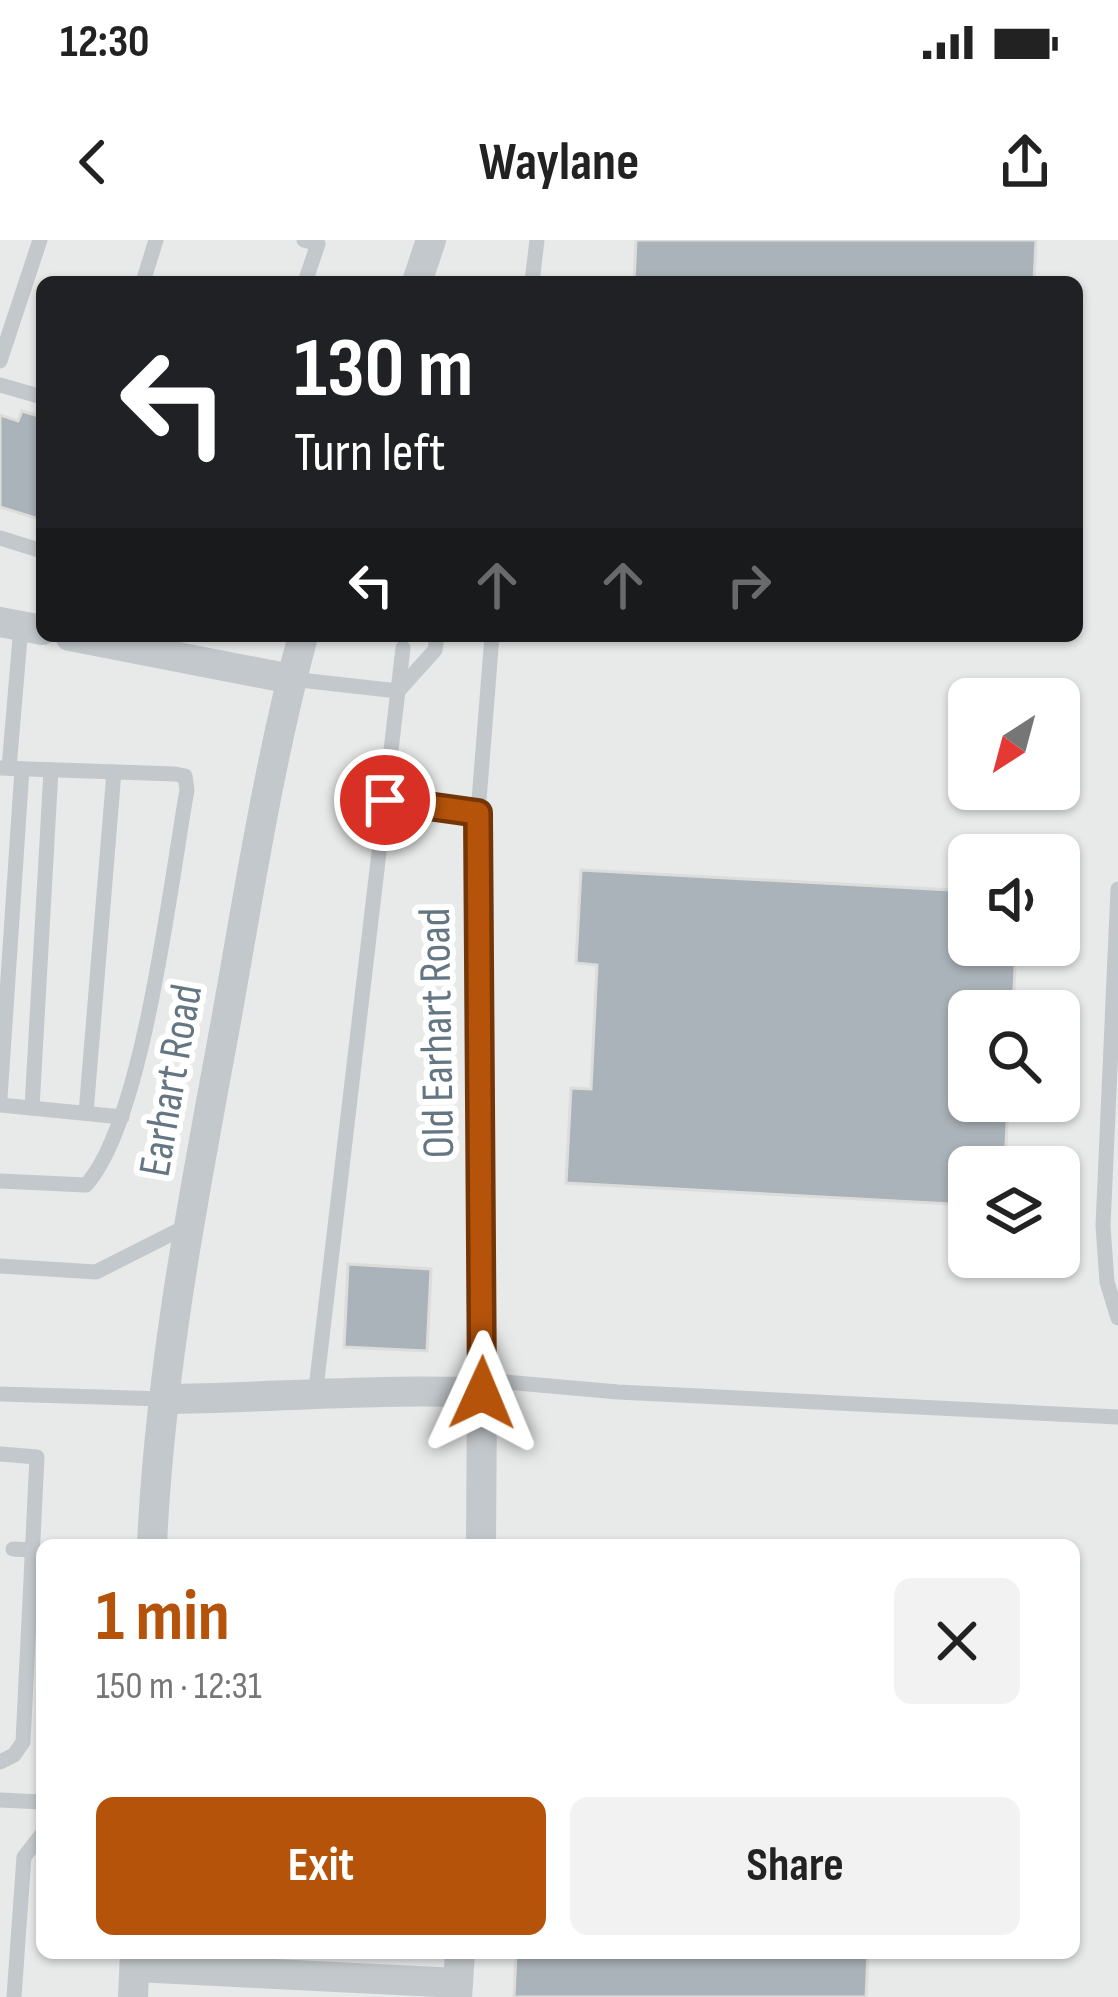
<!DOCTYPE html>
<html lang="en">
<head>
<meta charset="utf-8">
<style>
  body { margin:0; font-family:"Sofia Sans Condensed",sans-serif; background:#f2f2f2; color:#222; height:100vh; display:flex; flex-direction:column; font-size:45px; white-space:nowrap }
  * { box-sizing:border-box; margin:0 }
  p { font-size:39px; color:#767676 }
  .icon { flex:none; width:66px; height:66px; fill:none; stroke:currentColor; stroke-width:2; stroke-linecap:round; stroke-linejoin:round }
  .map { position:relative; flex:1; overflow:hidden }
  .panel { position:absolute; left:36px; top:1299px; width:1044px; height:420px; display:flex; flex-direction:column; background:#fff; border-radius:18px; box-shadow:0 3px 9px #0004 }
  .panel>* { flex:none }
  .top-card { position:absolute; left:36px; top:36px; width:1047px; height:366px; border-radius:18px; box-shadow:0 3px 9px #0004; background:#202124; color:#fff; overflow:hidden }
  .needle { width:78px; rotate:216deg }
  .buttons { position:absolute; left:948px; top:438px; display:grid; gap:24px }
  .buttons a { display:grid; place-items:center; width:132px; height:132px; border-radius:18px; background:#fff; box-shadow:0 3px 9px #0004; font-size:60px }
  .pin { position:absolute; display:grid; place-items:center; width:102px; height:102px; color:#fff; margin:-51px; border:6px solid #fff; border-radius:50%; box-shadow:0 3px 12px #0007 }
  .me { position:absolute; width:132px; margin:-66px; rotate:1deg; stroke-linejoin:round; filter:drop-shadow(0 0 9px #0008) }
  .turn { display:flex; align-items:center; gap:42px; height:252px; padding:0 60px; font-size:54px }
  .turn .icon { width:156px; height:156px; stroke-width:2.5 }
  .turn b { display:block; font-size:84px; line-height:102px }
  .lanes { display:flex; align-items:center; height:114px; padding:0 60px; background:#0003; justify-content:center; gap:60px; direction:ltr }
  .lanes .off { opacity:.35 }
  .round { display:grid; place-items:center; flex:none; width:126px; height:126px; border-radius:18px; background:#f2f2f2 }
  .overview { display:flex; align-items:center; justify-content:space-between; height:204px; padding:0 60px }
  h1 { font-size:72px; font-weight:700; line-height:90px; color:#b45309 }
  .cta { display:flex; gap:24px; margin-top:auto; padding:24px 60px }
  .cta a { flex:1; height:138px; border-radius:18px; background:#b45309; color:#fff; font-size:48px; font-weight:700; line-height:138px; text-align:center }
  .cta a+a { background:#f2f2f2; color:#222 }
  .status { display:flex; justify-content:space-between; align-items:center; height:84px; padding:0 60px; background:#fff; direction:ltr }
  .status svg { height:33px; fill:currentColor }
  header { display:flex; justify-content:space-between; align-items:center; height:156px; padding:0 60px; background:#fff; font-size:54px; font-weight:700 }
  .map>svg:first-child { display:block }
  .built { fill:#e8e9e9; fill-rule:evenodd }
  .building { fill:#aab3b9; stroke:#dcdcda; stroke-width:3 }
  .lines { fill:none; stroke-linecap:round; stroke-linejoin:round }
  .lane { stroke:#c3c8cc; stroke-width:15 }
  .street { stroke:#c3c8cc; stroke-width:30 }
  .route-casing { stroke:#753606; stroke-width:30 }
  .route { stroke:#b45309; stroke-width:21 }
  .labels { text-anchor:middle; stroke-width:12; stroke-linejoin:round; paint-order:stroke }
  .street-label { font-size:45px; fill:#657683; stroke:#fff }
</style>
</head>
<body>
<div class="status"><b>12:30</b><svg viewBox="0 0 49 12"><path d="M0 12V9h3v3zM5 12V6h3v6zM10 12V3h3v9zM15 12V0h3v12zM26 1h20v11H26zM47 4h2v5h-2z"/></svg></div>
<header><svg class="icon" aria-label="back" viewBox="0 0 24 24"><path d="M15 5l-7 7 7 7"/></svg>Waylane<svg class="icon" aria-label="share" viewBox="0 0 24 24"><path d="M12 15V3M7 8l5-5 5 5M5 13v7h14v-7"/></svg></header>
<div class="map">
<svg width="1118" height="1757" viewBox="0 0 1118 1757">
  <rect width="100%" height="100%" fill="#fafaf8"/>
  <!-- built -->
  <path class="built" d="M0,0H1118V1757H0ZM42,42H1077V396H42ZM969,459H1059V549H969ZM969,615H1059V705H969ZM969,771H1059V861H969ZM969,927H1059V1017H969ZM42,1305H1074V1713H42Z"/>
  <!-- building -->
  <g class="building">
    <path d="M636,0H1036L1034,42H634Z"/>
    <path d="M22,171L42,177V280L0,267V175L18,181Z"/>
    <path d="M581,630L969,651V705H1016L1013,771H969V861H1008L1005,927H969V965L566,943L571,848L591,849L597,725L576,723Z"/>
    <path d="M348,1024L431,1029L427,1111L344,1107Z"/>
    <path d="M516,1713H868L866,1757H514Z"/>
  </g>
  <g class="lines">
    <!-- lane -->
    <g class="lane">
      <path d="M304,0L318,4L305,42"/>
      <path d="M143,42L156,0"/>
      <path d="M532,42L537,0"/>
      <path d="M0,121L40,0"/>
      <path d="M0,145L42,157"/>
      <path d="M0,298L42,311"/>
      <path d="M291,439L398,451"/>
      <path d="M400,449L435,410L437,396"/>
      <path d="M0,528L175,534L185,536L187,550C170,644 144,880 86,945L0,941"/>
      <path d="M9,528L21,386"/>
      <path d="M385,560L478,573"/>
      <path d="M1118,649L1103,986L1107,1042L1118,1078"/>
      <path d="M0,858L22,529"/>
      <path d="M0,865L122,877"/>
      <path d="M32,868L51,530"/>
      <path d="M86,873L114,532"/>
      <path d="M0,1026L96,1032L189,985"/>
      <path d="M483,1140L618,1152L1118,1177"/>
      <path d="M482,1153L478,573L492,396"/>
      <path d="M0,1154L164,1159"/>
      <path d="M315,1157L403,408"/>
      <path d="M13,1309L33,1310"/>
      <path d="M0,1522L14,1515L23,1502L37,1217L1,1214"/>
      <path d="M0,1560L42,1562"/>
      <path d="M14,1757L24,1617L42,1594"/>
    </g>
    <!-- street -->
    <g class="street">
      <path d="M417,42L431,0"/>
      <path d="M0,382L42,390"/>
      <path d="M70,396L291,439"/>
      <path d="M164,1159C271,1158 376,1148 482,1153L481,1305"/>
      <path d="M152,1305C160,1128 194,954 226,781C249,652 269,522 303,396"/>
      <path d="M135,1727L458,1743"/>
      <path d="M133,1757L135,1713"/>
      <path d="M457,1757L460,1713"/>
    </g>
  </g>
  <g class="lines">
    <!-- route casing -->
    <g class="route-casing">
      <path id="route" d="M385,560L478,573L482,1153"/>
    </g>
    <!-- route -->
    <use href="#route" class="route"/>
  </g>
  <g class="labels">
    <!-- street labels -->
    <g class="street-label">
      <text transform="translate(435 793) rotate(-91)" y="16">Old Earhart Road</text>
      <text transform="translate(169 840) rotate(-80)" y="16">Earhart Road</text>
    </g>
  </g>
</svg>
<div class="buttons">
<a><svg class="needle" viewBox="-14 -14 28 28"><path d="M0-13l5 13h-10z" fill="#e53935"/><path d="M0 13l5-13h-10z" fill="#767676"/></svg></a>
<a><svg class="icon" aria-label="sound" viewBox="0 0 24 24"><path d="M4 9h4l5-4v14l-5-4H4zM17 9q2 3 0 6"/></svg></a>
<a><svg class="icon" aria-label="search" viewBox="0 0 24 24"><circle cx="10" cy="10" r="6"/><path d="M15 15l6 6"/></svg></a>
<a><svg class="icon" aria-label="layers" viewBox="0 0 24 24"><path d="M12 4l9 5-9 5-9-5zM3 14l9 5 9-5"/></svg></a>
</div>
<div class="pin" style="left:385px;top:560px;background:#d93025"><svg class="icon" aria-label="arrive" viewBox="0 0 24 24"><path d="M6 21V4h12l-3 4 3 4H6"/></svg></div>
<svg class="me" style="left:482px;top:1153px" viewBox="-20 -20 40 40"><path d="M0-17L14 15 0 8-14 15z" fill="#b45309" stroke="#fff" stroke-width="4"/></svg>
<div class="top-card">
<div class="turn"><svg class="icon" aria-label="left" viewBox="0 0 24 24"><path d="M17 20v-9H6M10 6l-5 5 5 5"/></svg><div><b>130 m</b>Turn left</div></div>
<div class="lanes"><svg class="icon" aria-label="left" viewBox="0 0 24 24"><path d="M17 20v-9H6M10 6l-5 5 5 5"/></svg><svg class="icon off" aria-label="ahead" viewBox="0 0 24 24"><path d="M12 20V5M6 11l6-6 6 6"/></svg><svg class="icon off" aria-label="ahead" viewBox="0 0 24 24"><path d="M12 20V5M6 11l6-6 6 6"/></svg><svg class="icon off" aria-label="right" viewBox="0 0 24 24"><path d="M7 20v-9h11M14 6l5 5-5 5"/></svg></div>
</div>
<section class="panel">
<div class="overview"><div><h1>1 min</h1><p>150 m · 12:31</p></div><a class="round"><svg class="icon" aria-label="close" viewBox="0 0 24 24"><path d="M6 6l12 12M18 6L6 18"/></svg></a></div>
<div class="cta"><a>Exit</a><a>Share</a></div>
</section>
</div>
</body>
</html>
